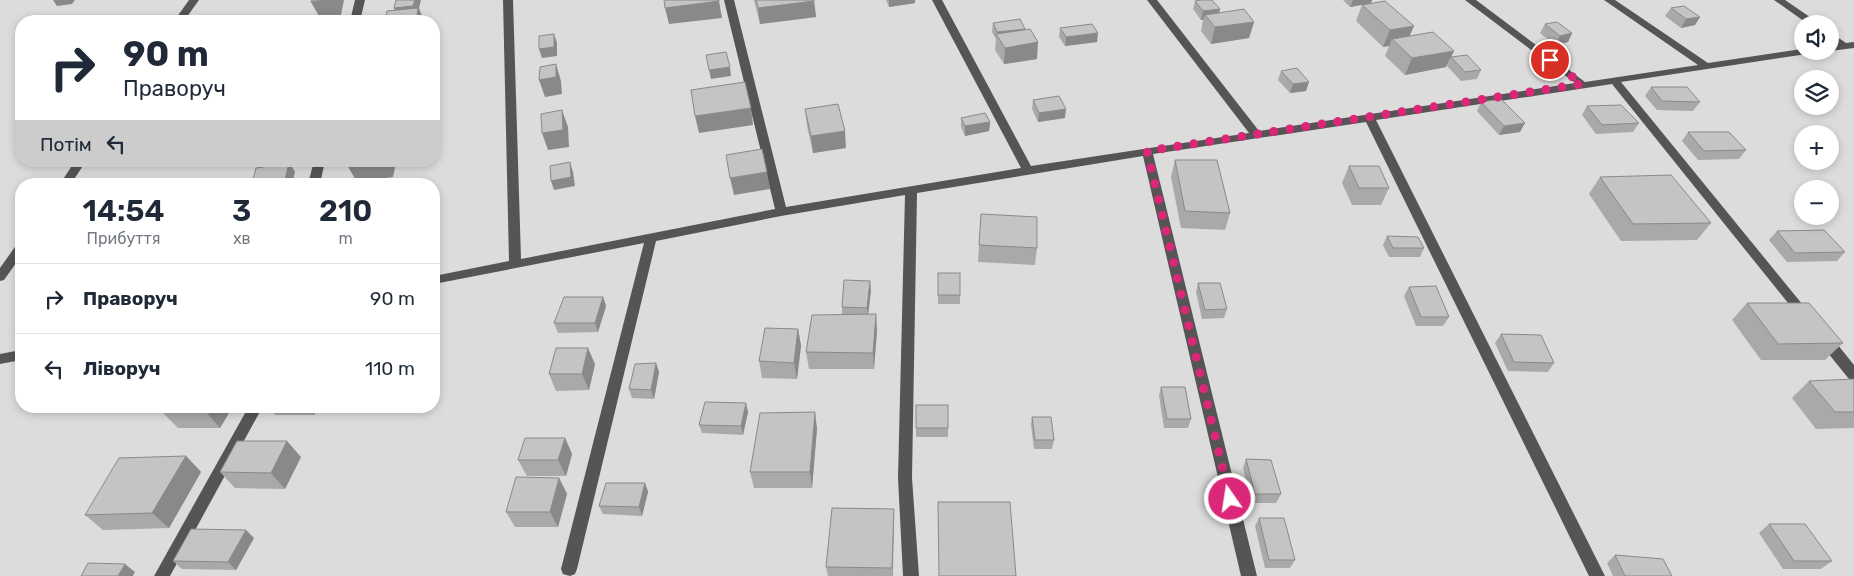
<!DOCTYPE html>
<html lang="uk">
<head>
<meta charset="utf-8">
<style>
  body { margin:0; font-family:Rubik,sans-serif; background:#f6f6f7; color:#1f2937; height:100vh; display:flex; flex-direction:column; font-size:19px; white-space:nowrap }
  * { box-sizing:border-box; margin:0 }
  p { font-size:16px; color:#747a83 }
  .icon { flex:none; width:28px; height:28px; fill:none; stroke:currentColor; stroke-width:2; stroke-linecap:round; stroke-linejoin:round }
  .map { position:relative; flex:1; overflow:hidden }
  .panel { position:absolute; left:15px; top:178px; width:425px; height:235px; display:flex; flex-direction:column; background:#fff; border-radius:20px; box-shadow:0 2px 8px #0003 }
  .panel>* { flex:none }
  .top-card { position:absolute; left:15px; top:15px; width:425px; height:152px; border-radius:20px; box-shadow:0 2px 8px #0003; background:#fff; color:#1f2937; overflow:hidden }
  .fabs { position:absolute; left:1794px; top:15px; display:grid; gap:10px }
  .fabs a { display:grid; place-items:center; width:45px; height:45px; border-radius:50%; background:#fff; box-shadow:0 2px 8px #0003; font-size:25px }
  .pin { position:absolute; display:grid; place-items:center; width:42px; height:42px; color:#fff; margin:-21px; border:2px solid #fff; border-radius:50%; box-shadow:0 1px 5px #0007 }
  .me { position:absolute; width:55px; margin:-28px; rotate:347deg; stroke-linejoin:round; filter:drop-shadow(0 0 4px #0008) }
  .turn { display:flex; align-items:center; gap:18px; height:105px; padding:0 25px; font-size:22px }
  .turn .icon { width:65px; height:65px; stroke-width:2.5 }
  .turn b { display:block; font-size:35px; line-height:42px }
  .then { display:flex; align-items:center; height:48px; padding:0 25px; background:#0003; gap:10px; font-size:19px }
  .eta { display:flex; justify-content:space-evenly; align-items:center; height:85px; text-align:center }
  .eta b { font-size:30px; font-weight:600; line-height:35px }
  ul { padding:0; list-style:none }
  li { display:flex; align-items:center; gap:15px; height:70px; padding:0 25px; border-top:1px solid #e0e1e3 }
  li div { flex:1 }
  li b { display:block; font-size:19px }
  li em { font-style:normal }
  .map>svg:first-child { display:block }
  .green { fill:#dcdcdc; fill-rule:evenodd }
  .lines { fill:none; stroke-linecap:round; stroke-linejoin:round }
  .minor { fill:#555; fill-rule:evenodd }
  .wall { fill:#a9a9a9 }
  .shaded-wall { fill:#898989 }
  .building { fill:#c4c4c4; stroke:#898989 }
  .route { stroke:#db2777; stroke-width:9; stroke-dasharray:0 16.2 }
</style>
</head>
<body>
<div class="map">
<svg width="1854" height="576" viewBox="0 0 1854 576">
  <rect width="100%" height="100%" fill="#fff"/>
  <!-- green -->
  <path class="green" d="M0,0H1854V576H0ZM21,21H434V161H21ZM1802,24H1830V51H1802ZM1802,79H1830V106H1802ZM1802,134H1830V161H1802ZM21,184H434V406H21ZM1802,189H1830V216H1802Z"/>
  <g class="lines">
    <!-- minor -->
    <g class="minor">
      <path d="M189,0H199L184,21H174Z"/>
      <path d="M355,0H365L360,21H350Z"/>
      <path d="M503,0H513L521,259L775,209L724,0H734L786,207L1021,168L932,0H942L1031,166L1249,133L1147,0H1157L1259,131L1575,83L1465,0H1476L1585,82L1698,65L1604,0H1615L1708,63L1802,49V51H1812L1807,54L1621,82L1811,315L1810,318H1800L1612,84L1376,120L1605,576H1589L1366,122L1153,154L1257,576H1241L1143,156L917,193L912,478L919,576H903L898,478L905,195L781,216L656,241L577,569L575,574L570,576L563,574L561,569L644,243L434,284V276L509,261Z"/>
      <path d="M1774,0H1785L1820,24H1808Z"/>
      <path d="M1830,32L1846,43L1854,42V48L1830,51V45L1836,44L1830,40Z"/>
      <path d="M75,161H86L71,184H60Z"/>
      <path d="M314,161H325L320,184H308Z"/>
      <path d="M21,243V256L4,280L0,281V268L17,244Z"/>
      <path d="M1824,333L1829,334L1854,365V380L1849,379L1819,342L1817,338L1819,334Z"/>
      <path d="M21,350V360L0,364V354Z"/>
      <path d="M249,406H263L170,576H154Z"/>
    </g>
  </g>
  <!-- wall -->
  <g class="wall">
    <path d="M754,0H814L816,17L760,24Z"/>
    <path d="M886,0H915V3L889,7Z"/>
    <path d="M1343,0H1372L1371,3L1446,67L1405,75L1385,56L1389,46L1383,47L1356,21L1362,5L1368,4L1350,7Z"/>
    <path d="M1195,1L1220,9L1219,13L1254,22L1249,38L1211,44L1201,31L1203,20H1201L1193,9Z"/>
    <path d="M1671,8L1700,17L1695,25L1681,28L1665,16Z"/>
    <path d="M993,23L1037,59L1004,64L995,50L996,39L992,32Z"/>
    <path d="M1545,24L1572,33L1568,42L1555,45L1540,33Z"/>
    <path d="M1060,28L1097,42L1065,46L1059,37Z"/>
    <path d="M1451,57L1481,70L1477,79L1461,81L1447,66Z"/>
    <path d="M1281,71L1306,91L1290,93L1278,80Z"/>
    <path d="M1651,87L1700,102L1693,111L1657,110L1645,96Z"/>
    <path d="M1033,100L1065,118L1038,122L1032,109Z"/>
    <path d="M1481,102L1520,132L1499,135L1477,111Z"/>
    <path d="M1587,106L1639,123L1633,132L1596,134L1582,115Z"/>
    <path d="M805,109L846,148L813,153L807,126Z"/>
    <path d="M961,118L990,122L989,131L965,136L961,127Z"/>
    <path d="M1688,132L1746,150L1739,159L1698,160L1682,141Z"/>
    <path d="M1175,160L1230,213L1225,230L1181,228L1171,177Z"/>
    <path d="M1349,166L1389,188L1381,205H1352L1342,183Z"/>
    <path d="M1600,177L1711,223L1697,240L1621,241L1589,194Z"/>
    <path d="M981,214L1037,248L1035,265L978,262Z"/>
    <path d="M1777,231L1845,252L1837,261L1787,262L1769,240Z"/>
    <path d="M1387,236L1424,248L1420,257H1389L1383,245Z"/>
    <path d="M938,273L960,295V304H938Z"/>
    <path d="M1198,283L1227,309L1224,318L1202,319L1196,292Z"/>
    <path d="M1409,287L1449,317L1443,326H1416L1404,296Z"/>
    <path d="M871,290L868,314H876L877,331L874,369H809L806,352L842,315V307Z"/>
    <path d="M603,297L606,306L598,332L558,333L554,323Z"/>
    <path d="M1747,303L1843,343L1825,360H1761L1732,320Z"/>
    <path d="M798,329L801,346L797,379L762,378L759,361Z"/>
    <path d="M1501,334L1554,363L1548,372L1508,371L1495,343Z"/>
    <path d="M656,363L659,372L654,399L632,398L629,389Z"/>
    <path d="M595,364L589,390L556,391L549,374Z"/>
    <path d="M1854,379V428L1816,429L1792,398L1809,381Z"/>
    <path d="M1161,387L1191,419L1188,428H1164L1159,396Z"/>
    <path d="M916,405L948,428V437H916Z"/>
    <path d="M233,406L220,428H178L162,412Z"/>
    <path d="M268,406H318L314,415H275Z"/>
    <path d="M748,412L743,435L702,433L699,425Z"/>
    <path d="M1032,417L1054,440L1052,449H1034L1031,425Z"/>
    <path d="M817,428L812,488H754L750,472Z"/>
    <path d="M565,438L572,454L566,476H527L518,460Z"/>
    <path d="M186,456L201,472L169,528L103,530L85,515Z"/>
    <path d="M301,457L285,489L235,488L220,472Z"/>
    <path d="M1246,459L1281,494L1276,503H1251L1243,468Z"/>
    <path d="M559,478L567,494L558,527H515L506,512Z"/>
    <path d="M645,483L648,492L642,516L603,514L599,506Z"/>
    <path d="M1259,518L1295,560L1290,568H1265L1255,526Z"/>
    <path d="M894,524L893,576H828L826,567Z"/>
    <path d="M1769,524L1832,561L1821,569H1783L1759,533Z"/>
    <path d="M254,538L236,570L182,569L173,561Z"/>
    <path d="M1615,555L1672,576H1613L1607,563Z"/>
  </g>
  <!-- shaded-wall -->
  <g class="shaded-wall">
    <path d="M53,0H75L72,4L57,6Z"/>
    <path d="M325,0H344L341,15L320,18L311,2Z"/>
    <path d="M415,0H421L419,8L424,21H416L398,17L394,8Z"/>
    <path d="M889,0H915V3L889,7Z"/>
    <path d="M1353,0H1372L1371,3L1350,7Z"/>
    <path d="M719,1L722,18L669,24L665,8Z"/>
    <path d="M814,1L816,17L760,24L758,8Z"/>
    <path d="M1220,9L1217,18L1205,15L1203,20H1201L1203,11Z"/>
    <path d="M1700,17L1695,25L1681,28L1686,19Z"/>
    <path d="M1254,22L1249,38L1211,44L1215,27Z"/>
    <path d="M1414,26L1407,42L1392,39L1389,46L1383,47L1390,30Z"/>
    <path d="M1025,29L1024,37L997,35V32Z"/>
    <path d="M1098,33L1097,42L1065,46L1066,37Z"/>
    <path d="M1572,33L1568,42L1555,45L1560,36Z"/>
    <path d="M554,34L557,43V56L542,58L539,49Z"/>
    <path d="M1038,42L1037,59L1004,64L1005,48Z"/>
    <path d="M1454,51L1446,67L1405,75L1412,58Z"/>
    <path d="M556,64L561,81L562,94L545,97L539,80Z"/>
    <path d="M730,67L731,76L711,79L709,70Z"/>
    <path d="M1309,82L1306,91L1290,93L1293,84Z"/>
    <path d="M751,108L753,125L699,133L695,116Z"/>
    <path d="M1066,109L1065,118L1038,122L1039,113Z"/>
    <path d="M562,110L568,127L569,147L548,150L542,133Z"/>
    <path d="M990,122L989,131L965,136V126Z"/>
    <path d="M1525,123L1520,132L1499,135L1504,126Z"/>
    <path d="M845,131L846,148L813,153L811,136Z"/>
    <path d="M258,161H302L301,164L291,165L295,172L292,184H284L263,169Z"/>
    <path d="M373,161H395L396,163L393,177L357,182L347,165Z"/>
    <path d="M570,162L573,172L575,186L554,190L551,181Z"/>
    <path d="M767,172L770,189L734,195L730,178Z"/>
    <path d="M870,281L871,290L868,317L867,308Z"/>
    <path d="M603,297L606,306L598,332L595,323Z"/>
    <path d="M876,314L877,331L874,369L873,353Z"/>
    <path d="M798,329L801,346L797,379L794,363Z"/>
    <path d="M588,348L595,364L589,390L582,374Z"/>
    <path d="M656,363L659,372L654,399L651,390Z"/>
    <path d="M746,403L748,412L743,435L741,426Z"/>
    <path d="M209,406H233L220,428L206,412Z"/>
    <path d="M307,406H318L314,415Z"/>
    <path d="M815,412L817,428L812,488L810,472Z"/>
    <path d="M565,438L572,454L566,476L558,460Z"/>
    <path d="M287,441L301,457L285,489L271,473Z"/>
    <path d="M186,456L201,472L169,528L152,513Z"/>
    <path d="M559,478L567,494L558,527L550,512Z"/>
    <path d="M645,483L648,492L642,516L639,507Z"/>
    <path d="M894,509V524L892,576V568Z"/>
    <path d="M246,530L254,538L236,570L228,562Z"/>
    <path d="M125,564L135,572L133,576H118Z"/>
  </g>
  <!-- building -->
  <g class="building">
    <path d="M312,0H325L311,2Z"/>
    <path d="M396,0H415L413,6L394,8Z"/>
    <path d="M664,0H719V1L665,8Z"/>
    <path d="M756,0H814V1L758,8Z"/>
    <path d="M1201,0H1212L1220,9L1203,11L1195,1Z"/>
    <path d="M1385,1L1414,26L1390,30L1362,5Z"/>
    <path d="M1684,6L1700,17L1686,19L1671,8Z"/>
    <path d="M418,8L416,21H385L387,11Z"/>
    <path d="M1244,9L1254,22L1215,27L1205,15Z"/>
    <path d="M1020,19L1025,29L997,32L993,23Z"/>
    <path d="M1557,22L1572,33L1560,36L1545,24Z"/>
    <path d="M1092,24L1098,33L1066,37L1060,28Z"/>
    <path d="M1030,29L1038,42L1005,48L996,34Z"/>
    <path d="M1433,32L1454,51L1412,58L1392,39Z"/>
    <path d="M554,34V47L539,49V36Z"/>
    <path d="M726,52L730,67L709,70L706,55Z"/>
    <path d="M1467,55L1481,70L1465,72L1451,57Z"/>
    <path d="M556,64V77L539,80L540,67Z"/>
    <path d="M1297,68L1309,82L1293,84L1281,71Z"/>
    <path d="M745,82L751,108L695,116L691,90Z"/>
    <path d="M1651,87H1687L1700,102L1662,101Z"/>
    <path d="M1059,96L1066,109L1039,113L1033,100Z"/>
    <path d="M1501,99L1525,123L1504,126L1481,102Z"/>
    <path d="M838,104L845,131L811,136L805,109Z"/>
    <path d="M1621,105L1639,123L1602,125L1587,106Z"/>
    <path d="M562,110L563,130L542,133L541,114Z"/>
    <path d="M985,113L990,122L965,126L961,118Z"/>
    <path d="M1688,132H1729L1746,150L1704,151Z"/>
    <path d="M762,149L767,172L730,178L726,155Z"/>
    <path d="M1175,160H1217L1230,213L1185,211Z"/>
    <path d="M348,161H373L347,165Z"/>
    <path d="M570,162L571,177L551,181L550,166Z"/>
    <path d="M289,163L284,184H252L256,168Z"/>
    <path d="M1349,166H1379L1389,188H1359Z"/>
    <path d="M1671,175L1711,223L1633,224L1600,177Z"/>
    <path d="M981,214L1037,217V248L979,245Z"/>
    <path d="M1824,230L1845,252L1795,253L1777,231Z"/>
    <path d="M1387,236L1418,237L1424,248H1393Z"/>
    <rect x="938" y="273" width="22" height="22"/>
    <path d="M844,280L870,281L867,308L842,307Z"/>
    <path d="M1198,283H1220L1227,309L1205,310Z"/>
    <path d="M1436,286L1449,317H1421L1409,287Z"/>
    <path d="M564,297H603L595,323H554Z"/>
    <path d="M1747,303H1809L1843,343L1778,344Z"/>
    <path d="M876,314L873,353L806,352L812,315Z"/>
    <path d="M765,328L798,329L794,363L759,361Z"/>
    <path d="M1501,334L1541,335L1554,363L1514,362Z"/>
    <path d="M556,348H588L582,374H549Z"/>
    <path d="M656,363L651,390L629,389L635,364Z"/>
    <path d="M1854,379V412H1835L1809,381Z"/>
    <path d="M1161,387H1185L1191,419H1167Z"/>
    <path d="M705,402L746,403L741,426L699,425Z"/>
    <rect x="916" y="405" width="32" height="23"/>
    <path d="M166,406H209L206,412H162Z"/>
    <path d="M815,412L810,472H750L760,413Z"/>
    <path d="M1032,417H1051L1054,440H1035Z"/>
    <path d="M525,438H565L558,460H518Z"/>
    <path d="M237,441H287L271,473L220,472Z"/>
    <path d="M186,456L152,513L85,515L119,458Z"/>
    <path d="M1246,459L1271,460L1281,494H1255Z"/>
    <path d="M516,477L559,478L550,512H506Z"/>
    <path d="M606,483H645L639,507L599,506Z"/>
    <path d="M938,502H1010L1016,576H939Z"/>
    <path d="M832,508L894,509L892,568L826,567Z"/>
    <path d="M1259,518H1284L1295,560H1269Z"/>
    <path d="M1769,524H1805L1832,561H1794Z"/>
    <path d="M191,529L246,530L228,562L173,561Z"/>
    <path d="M1615,555L1663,559L1672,576H1625Z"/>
    <path d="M88,563L125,564L118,576H81Z"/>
  </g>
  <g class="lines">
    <!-- route -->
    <path class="route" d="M1230,499L1147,151L1582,84L1550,60"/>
  </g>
</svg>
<div class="fabs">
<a><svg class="icon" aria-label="sound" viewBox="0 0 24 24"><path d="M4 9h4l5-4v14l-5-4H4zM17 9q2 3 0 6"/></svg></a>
<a><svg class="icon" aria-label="layers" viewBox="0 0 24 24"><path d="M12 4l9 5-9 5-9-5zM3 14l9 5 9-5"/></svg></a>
<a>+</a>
<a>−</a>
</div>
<div class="pin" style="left:1550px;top:60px;background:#d93025"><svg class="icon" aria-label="arrive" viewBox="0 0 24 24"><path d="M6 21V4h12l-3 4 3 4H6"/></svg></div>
<svg class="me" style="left:1230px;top:499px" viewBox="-20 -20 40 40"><circle r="17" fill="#db2777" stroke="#fff" stroke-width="3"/><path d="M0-11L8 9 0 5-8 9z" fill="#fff"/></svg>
<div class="top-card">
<div class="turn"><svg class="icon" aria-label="right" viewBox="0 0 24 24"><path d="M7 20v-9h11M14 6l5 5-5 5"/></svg><div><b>90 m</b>Праворуч</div></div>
<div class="then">Потім<svg class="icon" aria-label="left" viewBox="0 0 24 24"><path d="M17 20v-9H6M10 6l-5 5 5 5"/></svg></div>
</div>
<section class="panel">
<div class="eta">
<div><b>14:54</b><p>Прибуття</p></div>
<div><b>3</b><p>хв</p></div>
<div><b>210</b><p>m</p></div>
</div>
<ul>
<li><svg class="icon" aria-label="right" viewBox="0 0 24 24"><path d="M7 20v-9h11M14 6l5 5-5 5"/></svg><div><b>Праворуч</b></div><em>90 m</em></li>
<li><svg class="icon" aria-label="left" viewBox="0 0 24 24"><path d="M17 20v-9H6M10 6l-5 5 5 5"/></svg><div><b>Ліворуч</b></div><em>110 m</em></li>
</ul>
</section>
</div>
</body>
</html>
